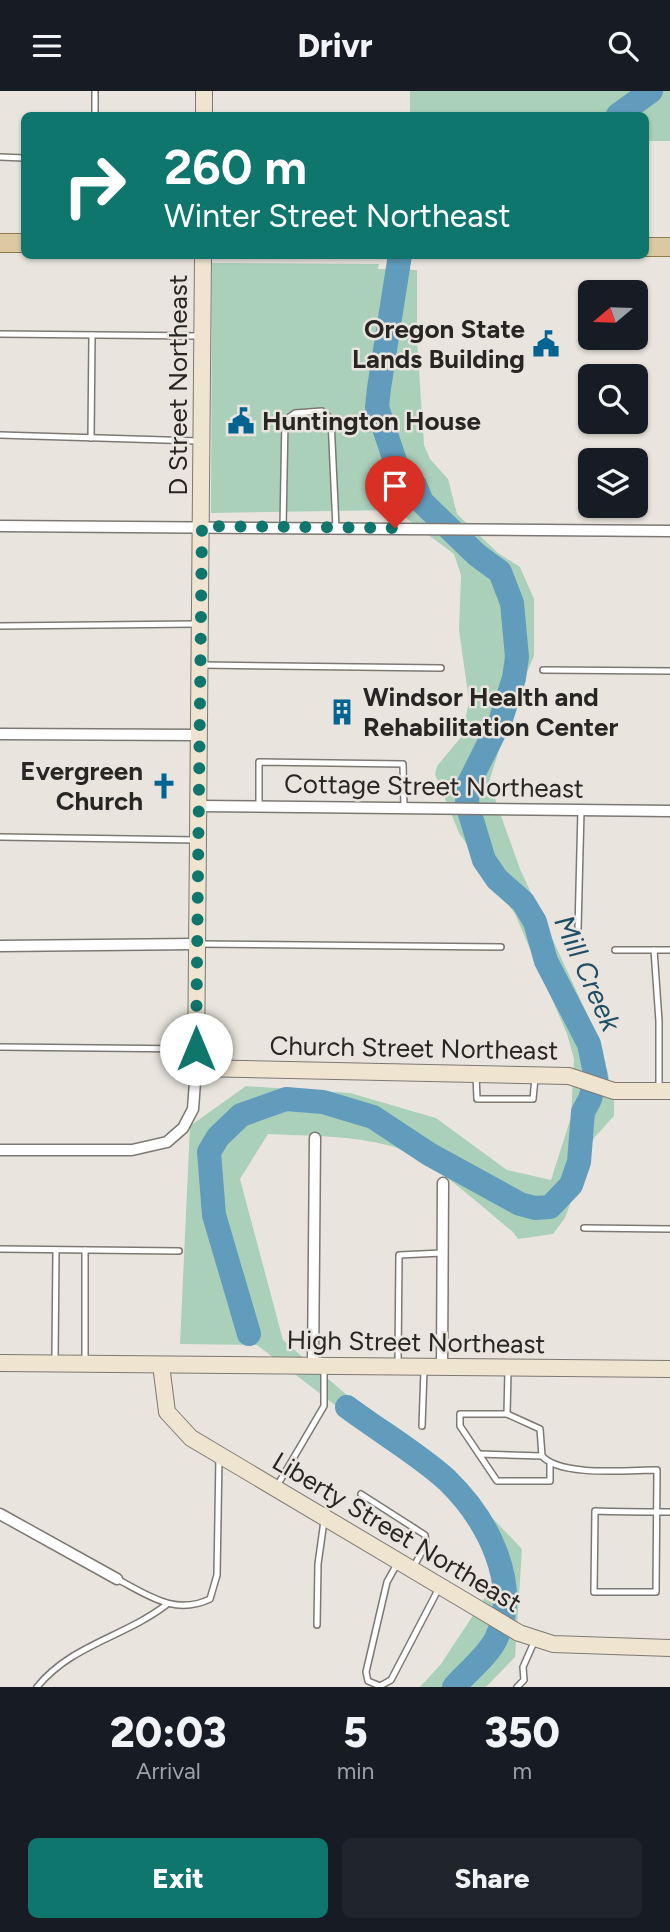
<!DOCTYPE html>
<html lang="en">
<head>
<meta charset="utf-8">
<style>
  body { margin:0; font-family:Figtree,sans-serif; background:#20242c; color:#f1f3f6; height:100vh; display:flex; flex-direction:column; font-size:26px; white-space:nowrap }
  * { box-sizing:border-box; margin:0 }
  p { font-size:23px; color:#9ea1a6 }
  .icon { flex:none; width:38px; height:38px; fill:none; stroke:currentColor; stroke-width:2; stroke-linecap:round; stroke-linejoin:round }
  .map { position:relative; height:1596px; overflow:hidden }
  .drawer { display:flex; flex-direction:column; background:#171b24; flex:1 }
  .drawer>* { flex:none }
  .banner { position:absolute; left:21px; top:21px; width:628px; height:147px; border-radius:10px; box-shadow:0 2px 5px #0004; background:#0f766e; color:#fff; overflow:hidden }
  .needle { width:46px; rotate:251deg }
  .tools { position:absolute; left:578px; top:189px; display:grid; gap:14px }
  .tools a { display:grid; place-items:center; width:70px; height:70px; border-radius:10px; background:#171b24; box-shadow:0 2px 5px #0004; font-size:35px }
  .pin { position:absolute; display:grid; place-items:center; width:60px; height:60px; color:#fff; margin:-72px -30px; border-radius:50% 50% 50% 0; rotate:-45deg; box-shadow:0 0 7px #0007 }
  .pin .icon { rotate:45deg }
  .me { position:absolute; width:77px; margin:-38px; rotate:0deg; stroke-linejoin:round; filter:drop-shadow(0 0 5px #0008) }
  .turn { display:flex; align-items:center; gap:24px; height:147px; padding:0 28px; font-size:32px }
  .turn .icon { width:91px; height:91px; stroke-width:2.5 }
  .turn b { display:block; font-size:49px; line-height:60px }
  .eta { display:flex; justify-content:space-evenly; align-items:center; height:119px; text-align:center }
  .eta b { font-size:42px; font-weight:800; line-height:49px }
  .cta { display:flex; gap:14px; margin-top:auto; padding:14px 28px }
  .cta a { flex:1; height:80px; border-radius:10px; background:#0f766e; color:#fff; font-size:28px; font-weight:800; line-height:80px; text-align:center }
  .cta a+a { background:#20242c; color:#f1f3f6 }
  header { display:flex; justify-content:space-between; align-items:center; height:91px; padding:0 28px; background:#171b24; font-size:32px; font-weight:800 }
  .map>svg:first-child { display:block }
  .green { fill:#abd0ba }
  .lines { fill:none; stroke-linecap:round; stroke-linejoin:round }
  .river { stroke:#629cbd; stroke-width:24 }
  .lane-casing { stroke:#7d7873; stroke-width:8 }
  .street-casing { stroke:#7d7873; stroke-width:13 }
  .secondary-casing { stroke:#7d7873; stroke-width:18 }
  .primary-casing { stroke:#8f794d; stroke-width:20 }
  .lane { stroke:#fff; stroke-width:5 }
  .street { stroke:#fff; stroke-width:10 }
  .secondary { stroke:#eee4d0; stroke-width:16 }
  .primary { stroke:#ddc9a1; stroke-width:18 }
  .route { stroke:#0f766e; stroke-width:12; stroke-dasharray:0 21.6 }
  .labels { text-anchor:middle; stroke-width:5; stroke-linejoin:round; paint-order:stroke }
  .poi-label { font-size:26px; font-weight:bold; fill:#282624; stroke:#e9e5de; text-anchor:end }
  .street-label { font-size:26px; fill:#282624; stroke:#e9e5de }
  .water-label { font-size:28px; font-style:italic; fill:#1f4e66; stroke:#e9e5de }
</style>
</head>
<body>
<header><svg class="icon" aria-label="menu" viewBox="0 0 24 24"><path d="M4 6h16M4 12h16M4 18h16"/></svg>Drivr<svg class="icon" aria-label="search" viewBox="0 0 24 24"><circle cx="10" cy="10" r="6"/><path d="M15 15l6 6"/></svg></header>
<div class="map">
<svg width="670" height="1596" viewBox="0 0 670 1596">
  <rect width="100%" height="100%" fill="#e9e5de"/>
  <!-- green -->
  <g class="green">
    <path d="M410,0H670V50H646V24H410Z"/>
    <path d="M212,172L379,173L378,178L417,179V249L424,354L430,368L448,388L457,423L498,462L520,476L534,508V565L515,608L489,691L520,778L601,953L614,1009V1025L594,1047L565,1127L553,1143L518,1148L513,1141C483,1117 428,1065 391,1055C351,1044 309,1045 268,1043L240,1088L283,1249L376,1329L440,1372L522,1458L515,1566L486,1596H420L441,1573L497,1488L482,1445L431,1388L257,1254L180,1253L190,1035L246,995L350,1002L436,1027L507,1079L551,1089L571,1026L574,968L567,943L515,823L459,742L435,683L437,675L462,645L469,610L459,539L461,484L454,463L395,419L211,422Z"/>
  </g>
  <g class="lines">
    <!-- river -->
    <g class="river">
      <path d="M618,24L651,0"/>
      <path d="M249,1243L214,1124L209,1061L218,1046L241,1024L286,1008L323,1011L373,1026L429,1063L520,1113L535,1117L550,1116L571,1094L579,1071L583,1021L590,1008L596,987L589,953L546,870L535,831L523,811L497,788L484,769L467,713L468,694L501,628L514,587L517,566L512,512L500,481L477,464L422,411L415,394L396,373L377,316L379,297L400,164"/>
      <path d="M347,1316C379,1340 417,1362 447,1389C487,1428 522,1493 496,1548C487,1566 467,1581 454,1596"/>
    </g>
    <!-- lane casing -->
    <g class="lane-casing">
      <g id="lane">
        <path d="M95,24V0"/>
        <path d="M0,66L24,67"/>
        <path d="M0,243L200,245"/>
        <path d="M0,344L198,350"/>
        <path d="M91,347L92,244"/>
        <path d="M283,436L285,329L295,322L322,320L331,328L336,437"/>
        <path d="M0,535L196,533"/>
        <path d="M202,574L441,577"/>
        <path d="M543,579L670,580"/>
        <path d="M259,715V671L403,673L404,717"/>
        <path d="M0,746L196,749"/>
        <path d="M578,838L581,719"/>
        <path d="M199,853L501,856"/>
        <path d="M615,859H670"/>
        <path d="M654,859L659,930V999"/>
        <path d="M0,956L193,958"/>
        <path d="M476,984L477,1008H533L535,987"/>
        <path d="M584,1137L670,1138"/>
        <path d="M0,1158L179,1160"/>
        <path d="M85,1159V1270"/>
        <path d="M55,1269L56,1159"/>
        <path d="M398,1272L399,1164L442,1162"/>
        <path d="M508,1280L507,1323L540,1338L542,1365"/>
        <path d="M507,1323H460V1335L497,1390H550V1374"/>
        <path d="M422,1335L424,1279"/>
        <path d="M479,1363L542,1365C561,1386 628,1379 657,1379L656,1501H594L595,1420C620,1421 645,1421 670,1421"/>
        <path d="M277,1395L324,1315V1277"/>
        <path d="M361,1403L425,1444L426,1453L413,1477"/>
        <path d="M397,1473L387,1491L366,1581L368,1590L380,1595L391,1589L439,1497"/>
        <path d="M117,1488C148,1504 175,1525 210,1508L217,1484L219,1366"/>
        <path d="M317,1534L318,1473L324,1430"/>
        <path d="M37,1596C71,1554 124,1546 166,1514"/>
        <path d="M517,1596L524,1589L523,1576L535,1549"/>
      </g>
    </g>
    <!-- street casing -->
    <g class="street-casing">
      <g id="street">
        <path d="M0,435L670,440"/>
        <path d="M0,643L198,644"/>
        <path d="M197,715L670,720"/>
        <path d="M0,855L195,853"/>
        <path d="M0,1059H132L167,1051L183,1037L193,1018L196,977"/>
        <path d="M313,1275L315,1047"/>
        <path d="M442,1276L443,1092"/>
        <path d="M0,1423L117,1488"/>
      </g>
    </g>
    <!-- secondary casing -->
    <g class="secondary-casing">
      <g id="secondary">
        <path d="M204,24V0"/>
        <path d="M203,164L196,977L569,985L614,1000H670"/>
        <path d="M0,1272L670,1278"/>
        <path d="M161,1274L167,1321L191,1347L519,1542L553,1553L670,1557"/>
      </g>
    </g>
    <!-- primary casing -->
    <g class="primary-casing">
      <g id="primary">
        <path d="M0,152H24"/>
        <path d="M646,156H670"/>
      </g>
    </g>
    <!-- lane -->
    <use href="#lane" class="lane"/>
    <!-- street -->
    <use href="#street" class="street"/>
    <!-- secondary -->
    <use href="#secondary" class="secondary"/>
    <!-- primary -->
    <use href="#primary" class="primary"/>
  </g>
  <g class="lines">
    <!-- route -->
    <path class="route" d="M196,958L202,435L395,437"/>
  </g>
  <!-- icons -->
  <defs>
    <g id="civic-bare" transform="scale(2.1)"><path d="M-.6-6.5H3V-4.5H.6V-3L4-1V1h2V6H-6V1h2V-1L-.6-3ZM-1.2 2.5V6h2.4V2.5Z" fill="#006392" stroke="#e9e5de" stroke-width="2.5" paint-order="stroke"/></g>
    <g id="building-bare" transform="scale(2.1)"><path d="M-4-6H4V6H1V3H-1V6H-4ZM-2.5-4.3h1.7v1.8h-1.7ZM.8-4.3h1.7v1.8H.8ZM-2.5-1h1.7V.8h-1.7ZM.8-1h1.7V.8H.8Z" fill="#006392" stroke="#e9e5de" stroke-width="2.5" paint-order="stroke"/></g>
    <g id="church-bare" transform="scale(2.1)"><path d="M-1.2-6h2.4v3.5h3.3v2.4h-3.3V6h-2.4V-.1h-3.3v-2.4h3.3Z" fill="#006392" stroke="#e9e5de" stroke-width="2.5" paint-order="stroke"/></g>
  </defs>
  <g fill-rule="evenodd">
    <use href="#civic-bare" x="546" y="253"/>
    <use href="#civic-bare" x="241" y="330"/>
    <use href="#building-bare" x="342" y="621"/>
    <use href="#church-bare" x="164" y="695"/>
  </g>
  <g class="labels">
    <!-- poi labels -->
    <g class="poi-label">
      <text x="525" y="247">Oregon State<tspan x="525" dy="30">Lands Building</tspan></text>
      <text x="262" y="339" text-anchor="start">Huntington House</text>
      <text x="363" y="615" text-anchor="start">Windsor Health and<tspan x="363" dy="30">Rehabilitation Center</tspan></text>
      <text x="143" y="689">Evergreen<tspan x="143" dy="30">Church</tspan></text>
    </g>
    <!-- street labels -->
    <g class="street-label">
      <text transform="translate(178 294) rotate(-90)" y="9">D Street Northeast</text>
      <text transform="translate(434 695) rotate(1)" y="9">Cottage Street Northeast</text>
      <text transform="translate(414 957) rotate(1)" y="9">Church Street Northeast</text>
      <text transform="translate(416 1251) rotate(1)" y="9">High Street Northeast</text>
      <text transform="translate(397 1441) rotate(31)" y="9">Liberty Street Northeast</text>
    </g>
    <!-- water labels -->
    <g class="water-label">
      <text transform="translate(588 882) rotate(66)" y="10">Mill Creek</text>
    </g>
  </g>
</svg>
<div class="tools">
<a><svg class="needle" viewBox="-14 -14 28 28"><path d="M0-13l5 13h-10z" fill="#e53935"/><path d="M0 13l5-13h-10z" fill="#9ea1a6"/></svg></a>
<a><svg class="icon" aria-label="search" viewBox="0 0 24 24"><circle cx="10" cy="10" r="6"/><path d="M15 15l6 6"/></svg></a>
<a><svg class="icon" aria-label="layers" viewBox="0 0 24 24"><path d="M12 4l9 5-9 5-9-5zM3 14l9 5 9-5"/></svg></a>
</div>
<div class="pin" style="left:395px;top:437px;background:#d93025"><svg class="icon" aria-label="arrive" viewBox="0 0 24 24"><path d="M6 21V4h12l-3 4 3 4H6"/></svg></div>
<svg class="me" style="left:196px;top:958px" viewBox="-20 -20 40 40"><circle r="19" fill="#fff"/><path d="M0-13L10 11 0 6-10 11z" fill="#0f766e"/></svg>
<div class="banner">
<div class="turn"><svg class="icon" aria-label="right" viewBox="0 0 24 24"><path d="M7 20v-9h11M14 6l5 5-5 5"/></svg><div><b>260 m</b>Winter Street Northeast</div></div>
</div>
</div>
<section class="drawer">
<div class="eta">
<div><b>20:03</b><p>Arrival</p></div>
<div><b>5</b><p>min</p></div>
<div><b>350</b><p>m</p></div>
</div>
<div class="cta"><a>Exit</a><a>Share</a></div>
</section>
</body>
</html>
